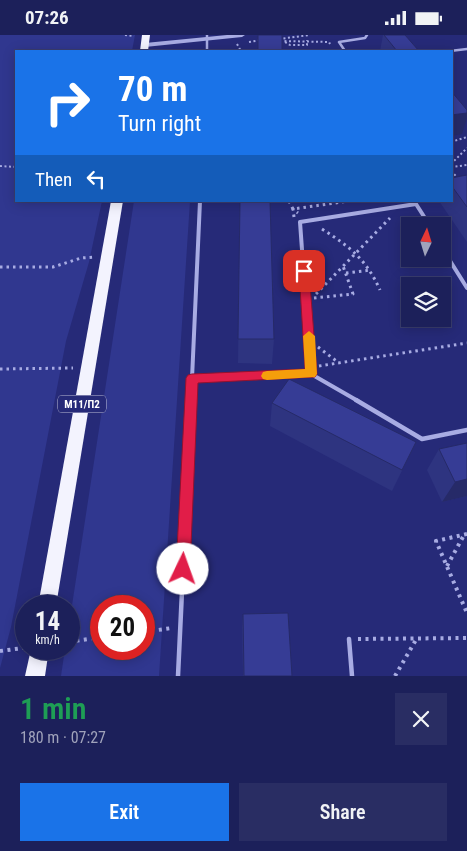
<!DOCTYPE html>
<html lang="en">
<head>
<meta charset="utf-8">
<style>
  body { margin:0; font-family:"Roboto Condensed",sans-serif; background:#292d63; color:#f1f3f6; height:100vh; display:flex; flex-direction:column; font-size:19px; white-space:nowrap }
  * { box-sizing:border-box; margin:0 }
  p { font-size:16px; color:#a0a3bb }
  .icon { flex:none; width:28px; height:28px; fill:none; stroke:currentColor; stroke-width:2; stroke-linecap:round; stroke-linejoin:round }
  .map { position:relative; height:641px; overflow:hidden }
  .panel { display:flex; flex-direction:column; background:#1c205a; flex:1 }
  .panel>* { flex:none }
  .hud { position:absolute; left:15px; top:15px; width:438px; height:152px; border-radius:0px; box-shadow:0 2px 12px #0003,0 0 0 1px #3a3e70; background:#1a73e8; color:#fff; overflow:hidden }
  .needle { width:32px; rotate:4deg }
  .buttons { position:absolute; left:401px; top:182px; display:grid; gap:10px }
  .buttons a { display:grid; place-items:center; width:50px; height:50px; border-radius:0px; background:#1c205a; box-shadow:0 2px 12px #0003,0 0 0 1px #3a3e70; font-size:25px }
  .speed { position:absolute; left:15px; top:560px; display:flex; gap:10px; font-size:25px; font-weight:700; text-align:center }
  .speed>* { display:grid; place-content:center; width:65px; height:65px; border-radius:50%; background:#1c205a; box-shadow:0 2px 12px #0003,0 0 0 1px #3a3e70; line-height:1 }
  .speed small { font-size:12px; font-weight:400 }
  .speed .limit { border:8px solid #d22; background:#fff; color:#111 }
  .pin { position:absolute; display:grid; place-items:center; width:42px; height:42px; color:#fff; margin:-21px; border-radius:10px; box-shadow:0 2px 8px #0006 }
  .me { position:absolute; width:55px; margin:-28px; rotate:3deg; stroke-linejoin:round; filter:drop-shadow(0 0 4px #0008) }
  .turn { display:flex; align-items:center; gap:18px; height:105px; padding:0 20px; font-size:22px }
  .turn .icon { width:65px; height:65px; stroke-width:2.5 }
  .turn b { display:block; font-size:35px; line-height:42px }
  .then { display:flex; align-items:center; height:48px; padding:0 20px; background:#0003; gap:10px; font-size:19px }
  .round { display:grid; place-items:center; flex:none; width:52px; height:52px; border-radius:0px; background:#292d63 }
  .overview { display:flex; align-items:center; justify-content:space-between; height:85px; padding:0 20px }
  h1 { font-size:30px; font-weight:600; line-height:38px; color:#1e9e55 }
  .button { display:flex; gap:10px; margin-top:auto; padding:10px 20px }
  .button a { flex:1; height:58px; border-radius:0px; background:#1a73e8; color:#fff; font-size:20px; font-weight:600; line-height:58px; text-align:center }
  .button a+a { background:#292d63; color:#f1f3f6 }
  .status { display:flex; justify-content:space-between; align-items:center; height:35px; padding:0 25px; background:#1c205a; direction:ltr }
  .status svg { height:14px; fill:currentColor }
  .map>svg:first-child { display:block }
  .green { fill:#30378f; fill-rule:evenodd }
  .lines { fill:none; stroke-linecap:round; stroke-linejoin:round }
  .path-far2 { stroke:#a8ace3; stroke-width:2; stroke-dasharray:2 2.5; stroke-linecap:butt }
  .path-far1 { stroke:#a8ace3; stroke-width:3; stroke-dasharray:2.5 4; stroke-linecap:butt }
  .path { stroke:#a8ace3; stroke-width:4; stroke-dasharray:3 4.5; stroke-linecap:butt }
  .service-far2 { stroke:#a8ace3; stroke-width:2.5 }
  .service-far1 { stroke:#a8ace3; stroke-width:4 }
  .service { stroke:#a8ace3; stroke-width:4.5 }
  .tertiary { fill:#a8ace3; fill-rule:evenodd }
  .trunk { fill:#f3f3fe; fill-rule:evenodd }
  .wall { fill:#2e3480 }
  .shaded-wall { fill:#262a68 }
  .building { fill:#363c95; stroke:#262a68 }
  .route { fill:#e11d48; stroke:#92132f }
  .slow { fill:#f59e0b }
  .labels { text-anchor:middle; stroke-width:5; stroke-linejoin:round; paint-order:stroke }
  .shield { fill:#262a78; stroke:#bebfd6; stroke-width:1 }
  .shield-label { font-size:11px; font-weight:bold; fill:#fff }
</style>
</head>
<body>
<div class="status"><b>07:26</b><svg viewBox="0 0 49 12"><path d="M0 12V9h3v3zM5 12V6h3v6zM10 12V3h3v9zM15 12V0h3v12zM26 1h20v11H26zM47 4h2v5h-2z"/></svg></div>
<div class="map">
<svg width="467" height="641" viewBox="0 0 467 641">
  <rect width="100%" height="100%" fill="#262a78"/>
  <!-- green -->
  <g class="green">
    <path d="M0,0H135L132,16H16V166H102L89,227L66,306L11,592L0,633Z"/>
    <path d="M134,166H190L159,641H61L65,614H69V590ZM101,571H144V614H101Z"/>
  </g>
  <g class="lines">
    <!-- path-far2 -->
    <g class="path-far2">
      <path d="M125,0L134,1"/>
      <path d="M279,4L310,0"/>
      <path d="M280,6L329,7L330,9"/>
      <path d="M249,7L262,5"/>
      <path d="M285,7L290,10H307V5"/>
      <path d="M237,9L241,16"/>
      <path d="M451,107L467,102"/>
      <path d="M451,129L467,113"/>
      <path d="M0,131L16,132"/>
      <path d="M451,132L467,130"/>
      <path d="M451,136L460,145"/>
    </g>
    <!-- path-far1 -->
    <g class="path-far1">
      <path d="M289,166L293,174L349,166"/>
      <path d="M294,182L293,174L298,178"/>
      <path d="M322,194C350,212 366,224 380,255"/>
      <path d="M0,232H53L81,223L95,222"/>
      <path d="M346,238L371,235"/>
      <path d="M316,259L390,183"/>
      <path d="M314,263L353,259L343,231"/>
      <path d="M318,312L339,328"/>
      <path d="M319,331L467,308"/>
      <path d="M0,334L73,333"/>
    </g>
    <!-- path -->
    <g class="path">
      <path d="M467,499L436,506L467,578"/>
      <path d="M447,531L464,500"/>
      <path d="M144,597L172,593"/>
      <path d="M358,604L467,603"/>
      <path d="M69,607L101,602"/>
      <path d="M0,616L23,613"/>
      <path d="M395,641L417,603"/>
    </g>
    <!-- service-far2 -->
    <g class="service-far2">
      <path d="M207,0V16"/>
      <path d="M345,16L339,7L365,3L367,0"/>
      <path d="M450,16L467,14"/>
    </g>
    <!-- service-far1 -->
    <g class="service-far1">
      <path d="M442,213L467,253"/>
      <path d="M311,339L300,187L416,169L430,191"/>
      <path d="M192,343L311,339L358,366"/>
      <path d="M191,366L200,166"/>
    </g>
    <!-- service -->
    <g class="service">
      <path d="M356,365L422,404L467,395"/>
      <path d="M349,604L352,641"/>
      <path d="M178,641L191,365"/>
    </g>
    <!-- tertiary -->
    <path class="tertiary" d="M227,0H245L242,2L145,12L142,10L145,8Z"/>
    <!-- trunk -->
    <g class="trunk">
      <path d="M142,0H150L148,16H140Z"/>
      <path d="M111,166H123L56,571H38Z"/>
      <path d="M31,614H49L45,641H25Z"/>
    </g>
  </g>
  <!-- wall -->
  <g class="wall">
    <path d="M383,0H405L419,16H380Z"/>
    <path d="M467,140V207L439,166H451V143Z"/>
    <path d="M240,166L274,304L272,329L238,328Z"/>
    <path d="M272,368L416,407L392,456L270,391Z"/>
    <path d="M439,414L467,461L442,467L427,435Z"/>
    <path d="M243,579L292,641H243L242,592Z"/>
  </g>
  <!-- shaded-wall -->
  <g class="shaded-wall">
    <path d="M467,78V83L462,99L451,101V80Z"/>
    <path d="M467,444V461L442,467L455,447Z"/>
  </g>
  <!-- building -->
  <g class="building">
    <rect x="258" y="0" width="24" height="16"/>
    <path d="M384,0H405L419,16H397Z"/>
    <path d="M451,56L467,75V78L451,80Z"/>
    <path d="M467,140V172L451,150V143Z"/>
    <path d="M240,166H270L274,304H238Z"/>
    <path d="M289,344L416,407L402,435L272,368Z"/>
    <path d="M467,408V444L455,447L439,414Z"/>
    <path d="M288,578L292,641H244L243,579Z"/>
  </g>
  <!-- route -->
  <path class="route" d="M304,232L309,236L317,339L315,342L198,348L190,534L188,540L183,542L178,540L176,534L186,343L188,340L192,339L305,334L299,236Z"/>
  <!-- slow -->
  <path class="slow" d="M309,296L315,301L317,339L315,342L267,345L263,344L261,341L263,337L267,336L305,334L303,301Z"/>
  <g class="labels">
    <!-- shield labels -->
    <rect class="shield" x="58" y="360.5" width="48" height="17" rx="4"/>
    <g class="shield-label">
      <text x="82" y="373">М11/П2</text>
    </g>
  </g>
</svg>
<div class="buttons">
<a><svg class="needle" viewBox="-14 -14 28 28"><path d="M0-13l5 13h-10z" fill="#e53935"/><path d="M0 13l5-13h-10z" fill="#a0a3bb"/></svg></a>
<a><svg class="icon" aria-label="layers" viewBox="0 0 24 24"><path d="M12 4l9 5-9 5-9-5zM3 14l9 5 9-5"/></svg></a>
</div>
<div class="speed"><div>14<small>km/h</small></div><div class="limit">20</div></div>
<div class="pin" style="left:304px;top:236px;background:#d93025"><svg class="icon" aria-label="arrive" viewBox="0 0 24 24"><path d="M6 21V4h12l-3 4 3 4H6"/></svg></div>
<svg class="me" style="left:183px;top:534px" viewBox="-20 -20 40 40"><circle r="19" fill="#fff"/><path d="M0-13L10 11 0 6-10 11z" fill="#e11d48"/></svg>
<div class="hud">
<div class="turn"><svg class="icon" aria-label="right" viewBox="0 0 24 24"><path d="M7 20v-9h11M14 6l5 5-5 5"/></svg><div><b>70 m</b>Turn right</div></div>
<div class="then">Then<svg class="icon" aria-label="left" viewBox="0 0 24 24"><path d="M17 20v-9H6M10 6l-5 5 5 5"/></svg></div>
</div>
</div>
<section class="panel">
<div class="overview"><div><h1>1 min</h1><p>180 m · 07:27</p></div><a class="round"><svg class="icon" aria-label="close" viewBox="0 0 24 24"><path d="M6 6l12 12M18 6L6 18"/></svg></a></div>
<div class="button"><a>Exit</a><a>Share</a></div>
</section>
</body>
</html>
